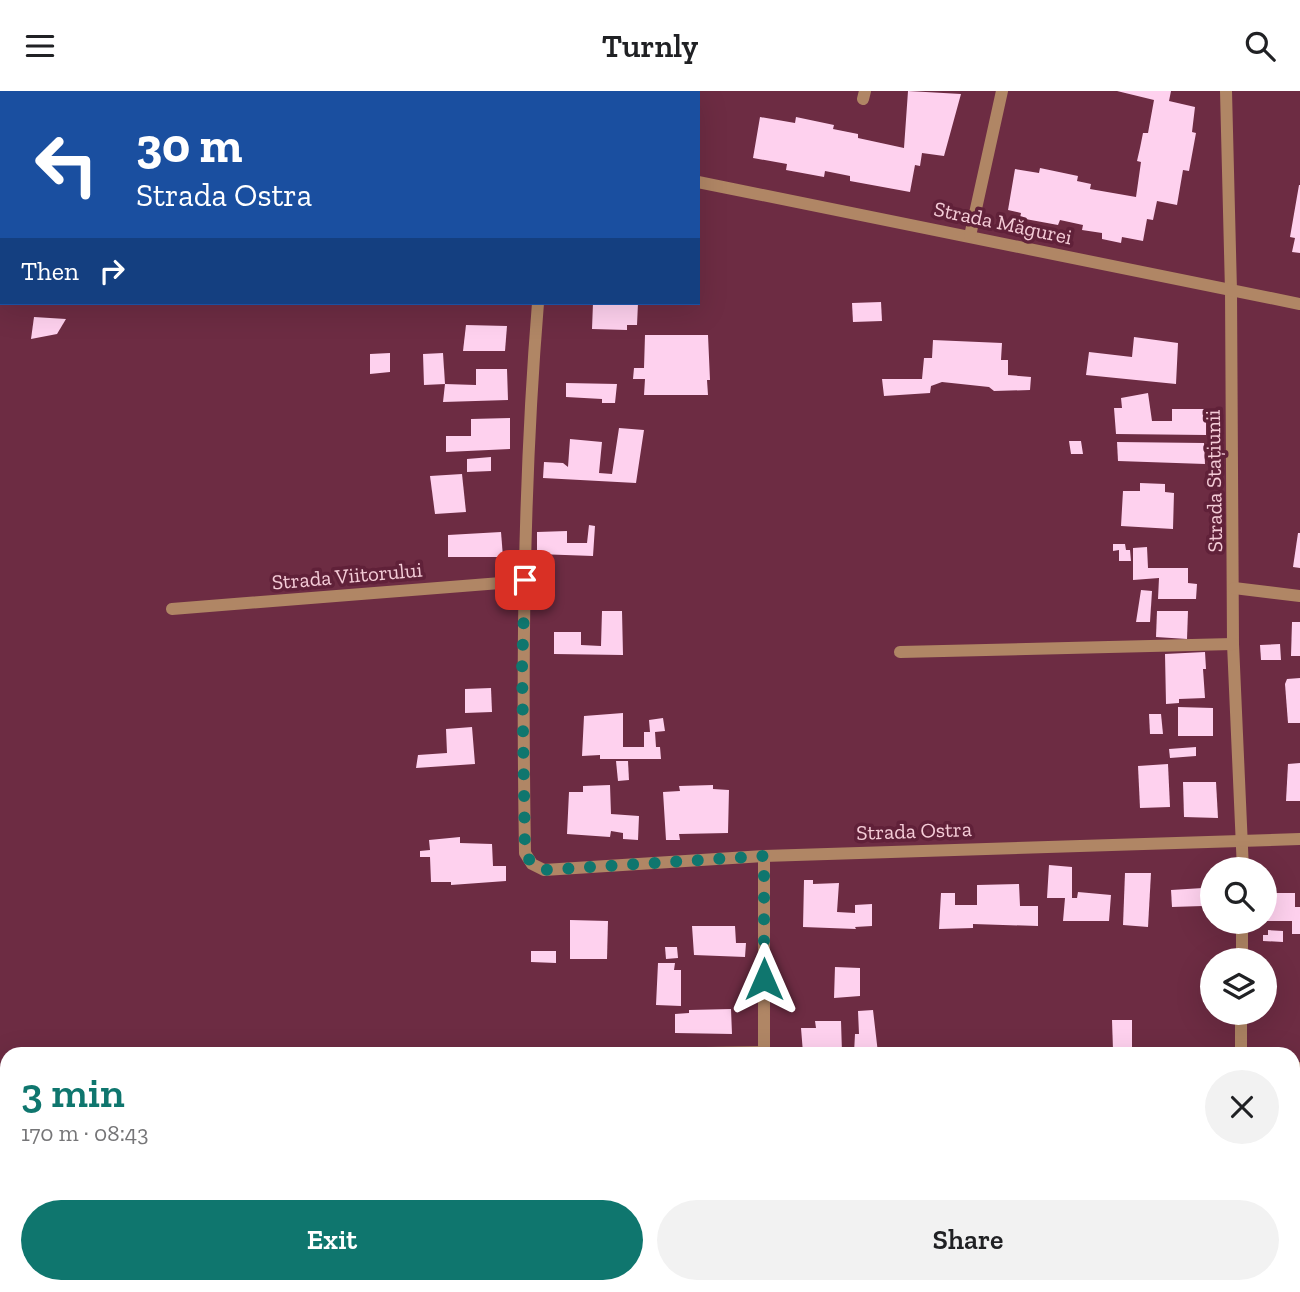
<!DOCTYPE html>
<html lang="en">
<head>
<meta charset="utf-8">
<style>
  body { margin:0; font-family:"Zilla Slab",serif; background:#f2f2f2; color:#202124; height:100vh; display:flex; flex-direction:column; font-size:26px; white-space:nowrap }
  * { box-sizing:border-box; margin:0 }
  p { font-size:23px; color:#757577 }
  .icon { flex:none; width:38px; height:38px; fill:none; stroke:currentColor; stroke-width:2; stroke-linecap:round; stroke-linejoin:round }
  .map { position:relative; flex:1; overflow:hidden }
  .sheet { position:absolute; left:0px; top:956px; width:1300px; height:247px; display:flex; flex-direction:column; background:#fff; border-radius:21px 21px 0 0; box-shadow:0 7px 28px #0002 }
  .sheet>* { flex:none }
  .hud { position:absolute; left:0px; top:0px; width:700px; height:214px; box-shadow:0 7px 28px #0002; background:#1a4fa0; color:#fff; overflow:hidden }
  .buttons { position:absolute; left:1200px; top:766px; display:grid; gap:14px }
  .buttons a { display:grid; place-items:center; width:77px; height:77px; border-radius:50%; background:#fff; box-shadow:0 7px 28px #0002; font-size:35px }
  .pin { position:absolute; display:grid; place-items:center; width:60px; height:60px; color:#fff; margin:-30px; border-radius:14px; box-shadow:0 4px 10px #0006 }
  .me { position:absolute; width:77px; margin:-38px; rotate:0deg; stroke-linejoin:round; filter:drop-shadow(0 0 5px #0008) }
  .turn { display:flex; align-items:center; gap:24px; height:147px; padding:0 21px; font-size:32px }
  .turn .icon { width:91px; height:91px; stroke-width:2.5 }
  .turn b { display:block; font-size:49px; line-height:60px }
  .then { display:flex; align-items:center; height:66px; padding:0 21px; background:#0003; gap:14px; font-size:26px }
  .round { display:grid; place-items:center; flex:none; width:74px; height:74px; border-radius:37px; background:#f2f2f2 }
  .summary { display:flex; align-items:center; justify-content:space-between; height:119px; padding:0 21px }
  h1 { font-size:42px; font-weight:600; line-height:52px; color:#0f766e }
  .action { display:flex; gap:14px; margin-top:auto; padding:14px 21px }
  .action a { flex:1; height:80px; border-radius:42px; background:#0f766e; color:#fff; font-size:28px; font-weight:600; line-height:80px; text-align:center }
  .action a+a { background:#f2f2f2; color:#202124 }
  header { display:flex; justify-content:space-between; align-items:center; height:91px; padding:0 21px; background:#fff; font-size:32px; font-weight:600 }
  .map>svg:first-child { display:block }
  .building { fill:#fed1ee }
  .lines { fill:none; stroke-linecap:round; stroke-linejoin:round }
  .minor { stroke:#b08665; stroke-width:12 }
  .route { stroke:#0f766e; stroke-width:12; stroke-dasharray:0 21.6 }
  .labels { text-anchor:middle; stroke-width:7; stroke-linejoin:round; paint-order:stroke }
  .street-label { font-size:21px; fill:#f5cdd8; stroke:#602139 }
</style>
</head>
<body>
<header><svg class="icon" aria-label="menu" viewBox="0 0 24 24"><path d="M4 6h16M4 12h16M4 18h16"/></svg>Turnly<svg class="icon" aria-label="search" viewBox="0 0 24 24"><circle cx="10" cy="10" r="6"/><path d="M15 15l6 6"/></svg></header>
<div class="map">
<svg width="1300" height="1201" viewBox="0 0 1300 1201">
  <rect width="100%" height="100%" fill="#6d2c43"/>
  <!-- building -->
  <g class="building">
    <path d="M908,0L961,3L944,65L922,62L920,75L915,74L910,101L850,90V85L825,80L824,86L786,79L787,73L753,67L760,26L795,32L796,26L834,34L833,38L858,43V47L904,57Z"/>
    <path d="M1117,0H1171L1169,10L1195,16L1192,41L1196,42L1189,80L1183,79L1177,114L1157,110L1153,129L1147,128L1143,150L1122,146L1121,152L1102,148V142L1082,139L1083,134L1060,129L1058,134L1020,127L1021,122L1008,119L1015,78L1039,82L1040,77L1078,85L1077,90L1091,93L1090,98L1136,106L1141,71L1137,70L1140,57L1143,42H1148L1154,9Z"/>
    <path d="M1299,94H1300V162L1292,161L1295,147L1290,146Z"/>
    <path d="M881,211L882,230L853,231L852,212Z"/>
    <path d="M593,212H638L637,234H627V239L592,238Z"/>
    <path d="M34,226L66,228L57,243L31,248Z"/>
    <path d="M466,234L507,235L505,260H463Z"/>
    <path d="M645,244H708L710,289H707L708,304H644L645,288H633L634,277H644Z"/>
    <path d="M1134,246L1178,252L1176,293L1086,284L1089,261L1132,266Z"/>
    <path d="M933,249L1002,252L1001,269H1008V284L1031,286L1030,299L994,300L989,296L942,291L931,295L930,302L884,305L882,288H922L924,267H932Z"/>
    <path d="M390,262V281L370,283V263Z"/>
    <path d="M443,262L445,293L424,294L423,263Z"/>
    <path d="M476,278H507L508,309L443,311L445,293L476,294Z"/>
    <path d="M566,292L617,293L615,312H602V308L566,306Z"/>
    <path d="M1148,302L1152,330H1172V318H1206V344L1116,343L1114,317H1122L1121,307Z"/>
    <path d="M510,327V358L446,361V345H471V328Z"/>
    <path d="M619,337L644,339L636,392L543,387L544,371L563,372L568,376L570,348L602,351L599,382L612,383Z"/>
    <path d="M1069,350H1081L1083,363H1071Z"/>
    <path d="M1117,351L1204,352L1205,373L1118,370Z"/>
    <path d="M491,366V380L467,381V368Z"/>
    <path d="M462,383L466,421L435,423L430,385Z"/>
    <path d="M1140,392L1165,393V401L1174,402L1173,438L1121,435L1123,400H1140Z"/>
    <path d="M589,434L595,435L593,465L537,463V441L567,440V452H587Z"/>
    <path d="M501,441L503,466H448V444Z"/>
    <path d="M1298,442H1300V477L1293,476Z"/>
    <path d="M1113,453H1125L1126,459H1130L1131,470H1119V459L1113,460Z"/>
    <path d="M1147,456L1148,477H1188V492L1197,493L1196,508H1158L1159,487L1133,489V457Z"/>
    <path d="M1141,499L1152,500L1150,531H1136Z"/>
    <path d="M602,520H622L623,564L554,563V541H581V554L601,555Z"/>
    <path d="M1157,520H1188L1187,548L1156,546Z"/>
    <path d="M1292,531H1300V565H1291Z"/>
    <path d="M1280,553L1281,569H1261L1260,554Z"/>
    <path d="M1205,561L1206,578H1203L1205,607L1179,608V612L1166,613L1165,563Z"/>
    <path d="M1300,587V632H1288L1285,593L1287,588Z"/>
    <path d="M491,597L492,621L465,622V598Z"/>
    <path d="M1178,616L1213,617V645H1178Z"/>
    <path d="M623,622V656H644V641H650L649,629L663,627L665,640L655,641L656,656H660L661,668H600V664L582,665L584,625Z"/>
    <path d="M1149,623H1161L1163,643H1150Z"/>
    <path d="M472,636L475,673L416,677L418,664L447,662L446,638Z"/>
    <path d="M1196,656V665L1170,667L1169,658Z"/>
    <path d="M616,670H628L629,689L618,690Z"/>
    <path d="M1300,672V710H1286L1288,673Z"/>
    <path d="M1168,673L1170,716L1140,717L1138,675Z"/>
    <path d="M1183,691H1216L1218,727L1184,726Z"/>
    <path d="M610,694L611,723L639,725L638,749L623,748V742L611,740L610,746L567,743L569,701H583V695Z"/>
    <path d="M713,694V698L729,699L728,742L679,743L680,749H666L663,701L680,700L679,695Z"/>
    <path d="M460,746V752L492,753L493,775H506V790L451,794V791H431L430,766H420V760L430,759L429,749Z"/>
    <path d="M1049,774L1072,776V807H1077L1078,801L1111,804L1109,830H1063L1065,807H1047Z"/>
    <path d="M1125,782H1151L1148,836L1123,834Z"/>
    <path d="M804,789H813V793L839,792L837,821L855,822V814L872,813V835L855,836L856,838L803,836Z"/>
    <path d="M1019,793L1020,815H1038V835L973,833V837L939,838L941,802H955V814H977V794Z"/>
    <path d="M1203,797V815L1172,816L1171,799Z"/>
    <path d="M1265,802H1295V816H1300V843H1292V830H1265Z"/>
    <path d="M570,829L608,830L607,868H570Z"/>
    <path d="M692,835H735L736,852H746L745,866L694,864Z"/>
    <path d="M1268,839L1283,840V851L1263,850V844H1268Z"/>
    <path d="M665,856H677L678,867L666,868Z"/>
    <path d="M531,860H556V872L531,871Z"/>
    <path d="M658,872H675L674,879H681V915L656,914Z"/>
    <path d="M835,876L860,877V905L834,907Z"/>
    <path d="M731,918L732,943L675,942V923L689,922V919Z"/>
    <path d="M873,919L878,962H854L855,943H859L858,920Z"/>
    <path d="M1112,929H1132V958L1113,959Z"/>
    <path d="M815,930H841L842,962H803L801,937H816Z"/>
    <rect x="703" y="1195" width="33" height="6"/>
  </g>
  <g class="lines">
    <!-- minor -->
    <g class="minor">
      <path d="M432,0L442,2"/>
      <path d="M1226,0L1231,200L1233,553L1243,779"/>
      <path d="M557,2V0"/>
      <path d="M863,8L865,0"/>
      <path d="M698,91L1300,213"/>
      <path d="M970,145L1002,0"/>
      <path d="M538,212C523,395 522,578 525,762L532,773L544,779L764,765L1300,748"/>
      <path d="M1234,497L1300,505"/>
      <path d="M172,518L525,490"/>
      <path d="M900,561L1233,553"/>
      <path d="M1242,870V831"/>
      <path d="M706,962L764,961"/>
      <path d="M764,962V765"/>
      <path d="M1241,962V922"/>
      <path d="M1293,977H1300"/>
      <path d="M0,1116H7"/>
      <path d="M765,1195V1201"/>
    </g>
  </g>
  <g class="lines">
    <!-- route -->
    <path class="route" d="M525,489L522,578L525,762L532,773L544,779L764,765V888"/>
  </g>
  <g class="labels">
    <!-- street labels -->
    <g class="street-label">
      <text transform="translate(1003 132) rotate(12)" y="7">Strada Măgurei</text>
      <text transform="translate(1214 390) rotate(-91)" y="7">Strada Stațiunii</text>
      <text transform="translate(347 485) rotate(-5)" y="7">Strada Viitorului</text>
      <text transform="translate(914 740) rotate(-2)" y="7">Strada Ostra</text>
    </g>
  </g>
</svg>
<div class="buttons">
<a><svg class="icon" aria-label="search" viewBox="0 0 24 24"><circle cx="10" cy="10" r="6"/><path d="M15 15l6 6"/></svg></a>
<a><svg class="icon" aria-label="layers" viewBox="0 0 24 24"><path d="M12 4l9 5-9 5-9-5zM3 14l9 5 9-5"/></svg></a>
</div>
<div class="pin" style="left:525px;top:489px;background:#d93025"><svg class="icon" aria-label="arrive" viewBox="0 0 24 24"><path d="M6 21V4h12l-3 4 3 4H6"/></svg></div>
<svg class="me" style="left:764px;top:888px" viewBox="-20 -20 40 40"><path d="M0-17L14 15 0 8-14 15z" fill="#0f766e" stroke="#fff" stroke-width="4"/></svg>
<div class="hud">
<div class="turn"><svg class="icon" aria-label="left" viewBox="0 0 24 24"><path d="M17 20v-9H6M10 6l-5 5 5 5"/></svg><div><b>30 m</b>Strada Ostra</div></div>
<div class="then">Then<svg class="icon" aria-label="right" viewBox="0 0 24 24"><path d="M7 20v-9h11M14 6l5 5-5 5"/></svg></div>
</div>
<section class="sheet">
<div class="summary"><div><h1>3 min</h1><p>170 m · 08:43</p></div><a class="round"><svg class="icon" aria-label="close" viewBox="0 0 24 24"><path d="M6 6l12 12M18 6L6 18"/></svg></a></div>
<div class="action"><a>Exit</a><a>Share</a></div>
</section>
</div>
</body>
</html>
